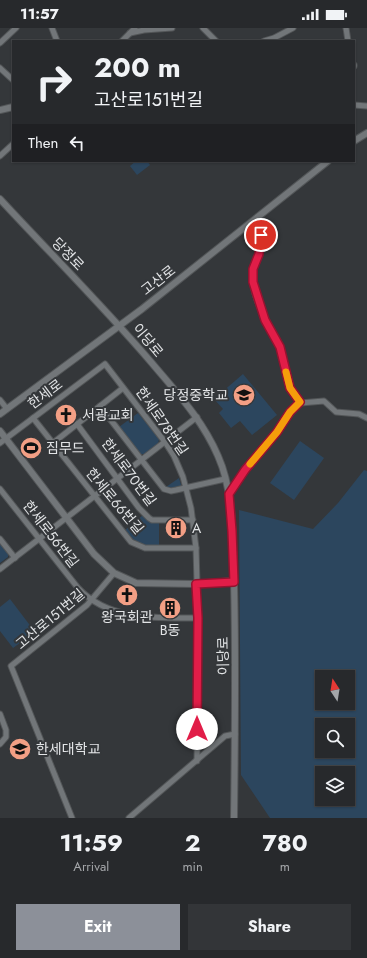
<!DOCTYPE html>
<html lang="en">
<head>
<meta charset="utf-8">
<style>
  body { margin:0; font-family:Jost,"Noto Sans KR",sans-serif; background:#333538; color:#f1f3f6; height:100vh; display:flex; flex-direction:column; font-size:15px; white-space:nowrap }
  * { box-sizing:border-box; margin:0 }
  p { font-size:13px; color:#a4a6a9 }
  .icon { flex:none; width:22px; height:22px; fill:none; stroke:currentColor; stroke-width:2; stroke-linecap:round; stroke-linejoin:round }
  .map { position:relative; height:790px; overflow:hidden }
  .side { display:flex; flex-direction:column; background:#27292c; flex:1 }
  .side>* { flex:none }
  .hud { position:absolute; left:12px; top:12px; width:343px; height:122px; border-radius:0px; box-shadow:0 1px 3px #0004,0 0 0 1px #434548; background:#27292c; color:#f1f3f6; overflow:hidden }
  .needle { width:26px; rotate:348deg }
  .controls { position:absolute; left:315px; top:642px; display:grid; gap:8px }
  .controls a { display:grid; place-items:center; width:40px; height:40px; border-radius:0px; background:#27292c; box-shadow:0 1px 3px #0004,0 0 0 1px #434548; font-size:20px }
  .pin { position:absolute; display:grid; place-items:center; width:34px; height:34px; color:#fff; margin:-17px; border:2px solid #fff; border-radius:50%; box-shadow:0 1px 4px #0007 }
  .me { position:absolute; width:44px; margin:-22px; rotate:0deg; stroke-linejoin:round; filter:drop-shadow(0 0 3px #0008) }
  .turn { display:flex; align-items:center; gap:14px; height:84px; padding:0 16px; font-size:18px }
  .turn .icon { width:52px; height:52px; stroke-width:2.5 }
  .turn b { display:block; font-size:28px; line-height:34px }
  .then { display:flex; align-items:center; height:38px; padding:0 16px; background:#0003; gap:8px; font-size:15px }
  .eta { display:flex; justify-content:space-evenly; align-items:center; height:68px; text-align:center }
  .eta b { font-size:24px; font-weight:700; line-height:28px }
  .button { display:flex; gap:8px; margin-top:auto; padding:8px 16px }
  .button a { flex:1; height:46px; border-radius:0px; background:#8c9099; color:#fff; font-size:16px; font-weight:700; line-height:46px; text-align:center }
  .button a+a { background:#333538; color:#f1f3f6 }
  .status { display:flex; justify-content:space-between; align-items:center; height:28px; padding:0 20px; background:#27292c; direction:ltr }
  .status svg { height:11px; fill:currentColor }
  .map>svg:first-child { display:block }
  .green { fill:#2c465e; fill-rule:evenodd }
  .lines { fill:none; stroke-linecap:round; stroke-linejoin:round }
  .minor-casing { stroke:#535658; stroke-width:7 }
  .tertiary-casing { stroke:#535658; stroke-width:8 }
  .minor { stroke:#727679; stroke-width:5 }
  .tertiary { stroke:#727679; stroke-width:6 }
  .route-casing { stroke:#92132f; stroke-width:10 }
  .route { stroke:#e11d48; stroke-width:7 }
  .slow { stroke:#f59e0b; stroke-width:7 }
  .labels { text-anchor:middle; stroke-width:4; stroke-linejoin:round; paint-order:stroke }
  .street-label { font-size:14px; fill:#e2e4e6; stroke:#34373a }
  .poi-label { font-size:14px; fill:#e2e4e6; stroke:#34373a; text-anchor:start }
</style>
</head>
<body>
<div class="status"><b>11:57</b><svg viewBox="0 0 49 12"><path d="M0 12V9h3v3zM5 12V6h3v6zM10 12V3h3v9zM15 12V0h3v12zM26 1h20v11H26zM47 4h2v5h-2z"/></svg></div>
<div class="map">
<svg width="367" height="790" viewBox="0 0 367 790">
  <rect width="100%" height="100%" fill="#34373a"/>
  <!-- green -->
  <g class="green">
    <path d="M136,133H147L150,137L137,147L130,138Z"/>
    <path d="M243,346L277,387L252,407L240,393L231,400L219,385L223,381L214,371Z"/>
    <path d="M138,385L159,411L158,416L144,426H140L119,399Z"/>
    <path d="M300,413L324,430L294,472L270,455Z"/>
    <path d="M364,442L367,443V790H270L241,747L239,482L313,501L338,475ZM322,649H348V675H322ZM322,697H348V723H322ZM322,745H348V771H322Z"/>
    <path d="M179,450L182,460L174,462L166,459Z"/>
    <path d="M143,487L150,493L159,494V519C141,518 135,517 124,503Z"/>
    <path d="M0,515L8,526V529L0,535Z"/>
    <path d="M10,571L35,604L13,620L0,603V579Z"/>
  </g>
  <g class="lines">
    <!-- minor casing -->
    <g class="minor-casing">
      <g id="minor">
        <path d="M52,0L57,13"/>
        <path d="M203,0L216,13"/>
        <path d="M346,0L348,13"/>
        <path d="M130,5L144,2L172,0"/>
        <path d="M122,13L135,0"/>
        <path d="M264,13L274,10L293,0"/>
        <path d="M0,15L16,0"/>
        <path d="M354,37V38"/>
        <path d="M0,40L13,52"/>
        <path d="M354,77L367,78"/>
        <path d="M0,128L13,116"/>
        <path d="M254,193C271,220 250,228 253,254C255,277 270,297 279,318C285,331 284,347 290,360C292,365 297,370 300,375L324,373L336,384L359,386L367,390"/>
        <path d="M0,372L7,381"/>
        <path d="M100,378L164,461L171,463L176,462L225,451"/>
        <path d="M33,390L131,514L145,520H196"/>
        <path d="M77,396L139,480L149,490L152,492H193"/>
        <path d="M0,415L105,336L165,414L174,428L183,449L191,480L196,520L198,590L197,733"/>
        <path d="M53,415L123,360"/>
        <path d="M0,461L78,560C109,593 156,590 198,590"/>
        <path d="M229,466C243,444 261,425 277,404C285,393 290,384 300,375"/>
        <path d="M0,511L15,530"/>
        <path d="M0,541L197,389"/>
        <path d="M0,686L6,702V709L0,716"/>
        <path d="M72,790L11,638L87,577L114,545"/>
        <path d="M129,790L225,708L235,706"/>
      </g>
    </g>
    <!-- tertiary casing -->
    <g class="tertiary-casing">
      <g id="tertiary">
        <path d="M0,82L13,79"/>
        <path d="M354,113L367,105"/>
        <path d="M0,171C50,225 103,278 151,334C177,365 202,391 218,428C235,466 232,513 234,554C236,632 235,711 234,790"/>
        <path d="M0,386L142,281L328,133"/>
        <path d="M0,403L94,526L114,545L136,555L196,556L234,553"/>
      </g>
    </g>
    <!-- minor -->
    <use href="#minor" class="minor"/>
    <!-- tertiary -->
    <use href="#tertiary" class="tertiary"/>
  </g>
  <g class="lines">
    <!-- route casing -->
    <g class="route-casing">
      <path id="route" d="M197,701L198,590L196,556L234,554L232,503L229,466L245,442L277,404L290,384L300,374L290,360L280,319L265,292L253,254V241L259,226L261,207"/>
    </g>
    <!-- route -->
    <use href="#route" class="route"/>
    <!-- slow -->
    <path class="slow" d="M250,436L277,404L290,384L300,374L290,360L286,344"/>
  </g>
  <!-- icons -->
  <defs>
    <g id="school-disc" transform="scale(1.15)"><circle r="9.5" fill="#f39f85" stroke="#34373a"/><path d="M0-5L7-2L0 1L-7-2ZM-4 1L0 2.5L4 1V4Q0 6-4 4Z" fill="#111"/></g>
    <g id="church-disc" transform="scale(1.15)"><circle r="9.5" fill="#f39f85" stroke="#34373a"/><path d="M-1.2-6h2.4v3.5h3.3v2.4h-3.3V6h-2.4V-.1h-3.3v-2.4h3.3Z" fill="#111"/></g>
    <g id="stadium-disc" transform="scale(1.15)"><circle r="9.5" fill="#f39f85" stroke="#34373a"/><path d="M0-5a6.5 5 0 1 0 0 10a6.5 5 0 1 0 0-10ZM-3.5-1.8h7v3.6h-7Z" fill="#111"/></g>
    <g id="building-disc" transform="scale(1.15)"><circle r="9.5" fill="#f39f85" stroke="#34373a"/><path d="M-4-6H4V6H1V3H-1V6H-4ZM-2.5-4.3h1.7v1.8h-1.7ZM.8-4.3h1.7v1.8H.8ZM-2.5-1h1.7V.8h-1.7ZM.8-1h1.7V.8H.8Z" fill="#111"/></g>
    <g id="university-disc" transform="scale(1.15)"><circle r="9.5" fill="#f39f85" stroke="#34373a"/><path d="M0-5L7-2L0 1L-7-2ZM-4 1L0 2.5L4 1V4Q0 6-4 4Z" fill="#111"/></g>
  </defs>
  <g fill-rule="evenodd">
    <use href="#school-disc" x="244" y="367"/>
    <use href="#church-disc" x="66" y="387"/>
    <use href="#stadium-disc" x="31" y="420"/>
    <use href="#building-disc" x="176" y="500"/>
    <use href="#church-disc" x="127" y="567"/>
    <use href="#building-disc" x="170" y="580"/>
    <use href="#university-disc" x="20" y="721"/>
  </g>
  <g class="labels">
    <!-- street labels -->
    <g class="street-label">
      <text transform="translate(68 226) rotate(46)" y="5">당정로</text>
      <text transform="translate(158 252) rotate(-38)" y="5">고산로</text>
      <text transform="translate(148 312) rotate(50)" y="5">이당로</text>
      <text transform="translate(45 366) rotate(-37)" y="5">한세로</text>
      <text transform="translate(162 393) rotate(55)" y="5">한세로78번길</text>
      <text transform="translate(129 444) rotate(53)" y="5">한세로70번길</text>
      <text transform="translate(115 473) rotate(50)" y="5">한세로66번길</text>
      <text transform="translate(51 506) rotate(52)" y="5">한세로56번길</text>
      <text transform="translate(50 591) rotate(-40)" y="5">고산로151번길</text>
      <text transform="translate(223 628) rotate(-91)" y="5">이당로</text>
    </g>
    <!-- poi labels -->
    <g class="poi-label">
      <text x="228" y="372" text-anchor="end">당정중학교</text>
      <text x="82" y="392">서광교회</text>
      <text x="46" y="425">짐무드</text>
      <text x="192" y="505">A</text>
      <text x="127" y="594" text-anchor="middle">왕국회관</text>
      <text x="170" y="607" text-anchor="middle">B동</text>
      <text x="36" y="726">한세대학교</text>
    </g>
  </g>
</svg>
<div class="controls">
<a><svg class="needle" viewBox="-14 -14 28 28"><path d="M0-13l5 13h-10z" fill="#e53935"/><path d="M0 13l5-13h-10z" fill="#a4a6a9"/></svg></a>
<a><svg class="icon" aria-label="search" viewBox="0 0 24 24"><circle cx="10" cy="10" r="6"/><path d="M15 15l6 6"/></svg></a>
<a><svg class="icon" aria-label="layers" viewBox="0 0 24 24"><path d="M12 4l9 5-9 5-9-5zM3 14l9 5 9-5"/></svg></a>
</div>
<div class="pin" style="left:261px;top:207px;background:#d93025"><svg class="icon" aria-label="arrive" viewBox="0 0 24 24"><path d="M6 21V4h12l-3 4 3 4H6"/></svg></div>
<svg class="me" style="left:197px;top:701px" viewBox="-20 -20 40 40"><circle r="19" fill="#fff"/><path d="M0-13L10 11 0 6-10 11z" fill="#e11d48"/></svg>
<div class="hud">
<div class="turn"><svg class="icon" aria-label="right" viewBox="0 0 24 24"><path d="M7 20v-9h11M14 6l5 5-5 5"/></svg><div><b>200 m</b>고산로151번길</div></div>
<div class="then">Then<svg class="icon" aria-label="left" viewBox="0 0 24 24"><path d="M17 20v-9H6M10 6l-5 5 5 5"/></svg></div>
</div>
</div>
<section class="side">
<div class="eta">
<div><b>11:59</b><p>Arrival</p></div>
<div><b>2</b><p>min</p></div>
<div><b>780</b><p>m</p></div>
</div>
<div class="button"><a>Exit</a><a>Share</a></div>
</section>
</body>
</html>
